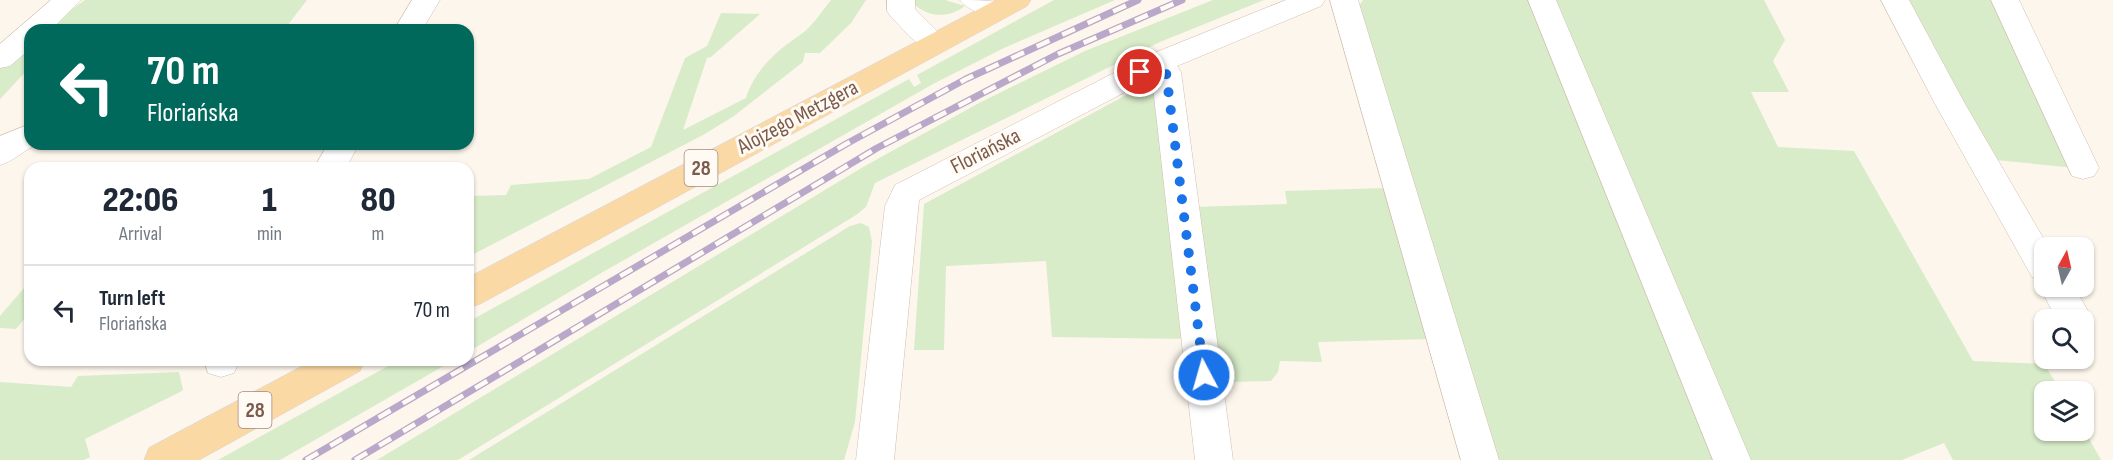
<!DOCTYPE html>
<html lang="en">
<head>
<meta charset="utf-8">
<style>
  body { margin:0; font-family:"Sofia Sans Condensed",sans-serif; background:#f6f6f7; color:#1f2937; height:100vh; display:flex; flex-direction:column; font-size:22px; white-space:nowrap }
  * { box-sizing:border-box; margin:0 }
  p { font-size:20px; color:#747a83 }
  .icon { flex:none; width:33px; height:33px; fill:none; stroke:currentColor; stroke-width:2; stroke-linecap:round; stroke-linejoin:round }
  .map { position:relative; flex:1; overflow:hidden }
  .sheet { position:absolute; left:24px; top:162px; width:450px; height:204px; display:flex; flex-direction:column; background:#fff; border-radius:18px; box-shadow:0 2px 4px #0004 }
  .sheet>* { flex:none }
  .top-card { position:absolute; left:24px; top:24px; width:450px; height:126px; border-radius:18px; box-shadow:0 2px 4px #0004; background:#00695c; color:#fff; overflow:hidden }
  .needle { width:39px; rotate:8deg }
  .buttons { position:absolute; left:2034px; top:237px; display:grid; gap:12px }
  .buttons a { display:grid; place-items:center; width:60px; height:60px; border-radius:12px; background:#fff; box-shadow:0 2px 4px #0004; font-size:30px }
  .pin { position:absolute; display:grid; place-items:center; width:51px; height:51px; color:#fff; margin:-26px; border:3px solid #fff; border-radius:50%; box-shadow:0 2px 6px #0007 }
  .me { position:absolute; width:66px; margin:-33px; rotate:354deg; stroke-linejoin:round; filter:drop-shadow(0 0 4px #0008) }
  .turn { display:flex; align-items:center; gap:21px; height:126px; padding:0 24px; font-size:27px }
  .turn .icon { width:78px; height:78px; stroke-width:2.5 }
  .turn b { display:block; font-size:42px; line-height:51px }
  .eta { display:flex; justify-content:space-evenly; align-items:center; height:102px; text-align:center }
  .eta b { font-size:36px; font-weight:800; line-height:42px }
  ul { padding:0; list-style:none }
  li { display:flex; align-items:center; gap:18px; height:90px; padding:0 24px; border-top:2px solid #e0e1e3 }
  li div { flex:1 }
  li b { display:block; font-size:22px }
  li em { font-style:normal }
  .map>svg:first-child { display:block }
  .green { fill:#d8ecc9 }
  .lines { fill:none; stroke-linecap:round; stroke-linejoin:round }
  .minor-casing { stroke:#d1beb0; stroke-width:1 }
  .major-casing { stroke:#dad1cd; stroke-width:1 }
  .minor { fill:#fff; fill-rule:evenodd }
  .major { fill:#fbd9a5; fill-rule:evenodd }
  .rail-casing { stroke:#b9a8c9; stroke-width:7 }
  .rail { stroke:#fffaf3; stroke-width:4.5; stroke-dasharray:14; stroke-linecap:butt }
  .route { stroke:#1a73e8; stroke-width:10; stroke-dasharray:0 18 }
  .labels { text-anchor:middle; stroke-width:6; stroke-linejoin:round; paint-order:stroke }
  .shield { fill:#fffaf3; stroke:#a28b7f; stroke-width:1.5 }
  .shield-label { font-size:21px; font-weight:bold; fill:#7a5c4d }
  .street-label { font-size:22px; fill:#7a5c4d; stroke:#fffaf3 }
</style>
</head>
<body>
<div class="map">
<svg width="2113" height="460" viewBox="0 0 2113 460">
  <rect width="100%" height="100%" fill="#fdf6ec"/>
  <!-- green -->
  <g class="green">
    <path d="M85,0H307L284,30H42Z"/>
    <path d="M831,0H866L851,23L820,53H805L803,62L734,116L703,135L468,257V196L506,195L511,185L589,179L651,147L685,58L707,46L721,13L760,14L711,57L707,58L683,130L746,98C755,70 776,51 800,35C812,27 822,11 831,0Z"/>
    <path d="M910,0H945L965,6C946,20 925,17 910,0Z"/>
    <path d="M1054,0H1115L1004,48L933,84L603,272L468,352V322L909,79L914,87L921,83L917,75Z"/>
    <path d="M1213,0H1264L1160,42L875,183L866,207L856,215L458,460H377L863,167L981,102L1085,51Z"/>
    <path d="M1363,0H1764L1785,40L1773,61L1789,92H1751L1778,147L1854,151L1973,361L2044,364L2061,391L2044,392V430H2084L2101,460H1953L1944,443L1902,460H1496L1359,6Z"/>
    <path d="M1902,0H1998L2075,168L1986,159Z"/>
    <path d="M30,40V67L0,99V66Z"/>
    <path d="M1154,80L1189,339L1052,337L1046,261L946,266L944,350H914L924,204Z"/>
    <path d="M131,162H150L300,165L299,168H126Z"/>
    <path d="M1386,188L1429,339L1318,342L1322,362L1280,361L1278,372L1271,381L1227,382L1214,371L1194,207L1287,204L1285,191Z"/>
    <path d="M861,223L869,227L872,242L855,422L844,460H469L850,226Z"/>
    <path d="M30,281V312L16,329L0,328V316Z"/>
    <path d="M399,360H454L280,460H218Z"/>
    <path d="M179,372L183,390L180,392L85,439L90,457L84,460H0V382L71,387L78,376Z"/>
  </g>
  <g class="lines">
    <!-- minor casing -->
    <g class="minor-casing">
      <g id="minor">
        <path d="M51,0H81L51,30H30V49L10,66L0,68V44Z"/>
        <path d="M412,0H440L422,30H394Z"/>
        <path d="M887,0H915V9L949,43L945,49C922,56 907,32 891,17L887,11Z"/>
        <path d="M960,0C977,0 1005,0 1015,9L1011,15C996,19 969,13 960,0Z"/>
        <path d="M1286,0H1325L1321,6L1177,66L1181,72L1233,460H1195L1152,78L919,200L894,460H856L885,206L895,185L1149,55Z"/>
        <path d="M1330,0H1358L1499,460H1461Z"/>
        <path d="M1528,0H1556L1751,460H1713Z"/>
        <path d="M1881,0H1909L1964,102L2049,248H2044V286H2074L2093,320L2087,330L2084,331V320H2057L2039,286L2042,280L2032,277L1934,102Z"/>
        <path d="M1991,0H2019L2099,168L2094,176L2083,179L2072,176Z"/>
        <path d="M30,124V144H38C24,150 14,161 0,165V136Z"/>
        <path d="M328,144H359L346,168H314Z"/>
        <path d="M204,360H240L234,373L221,377L208,373Z"/>
      </g>
    </g>
    <!-- major casing -->
    <g class="major-casing">
      <g id="major">
        <path d="M996,0H1031L1027,6L480,304L468,308V278Z"/>
        <path d="M314,360H365L360,371L199,460H144L149,448Z"/>
      </g>
    </g>
    <!-- minor -->
    <use href="#minor" class="minor"/>
    <!-- major -->
    <use href="#major" class="major"/>
    <!-- rail casing -->
    <g class="rail-casing">
      <g id="rail">
        <path d="M306,460L846,144L966,79L1138,0"/>
        <path d="M355,460L877,148L1058,54L1182,0"/>
      </g>
    </g>
    <!-- rail -->
    <use href="#rail" class="rail"/>
  </g>
  <g class="lines">
    <!-- route -->
    <path class="route" d="M1140,72L1159,62L1166,72L1204,375"/>
  </g>
  <g class="labels">
    <!-- shield labels -->
    <g class="shield">
      <rect x="684.5" y="150" width="33" height="36" rx="4.5"/>
      <rect x="238.5" y="392" width="33" height="36" rx="4.5"/>
    </g>
    <g class="shield-label">
      <text x="701" y="175">28</text>
      <text x="255" y="417">28</text>
    </g>
    <!-- street labels -->
    <g class="street-label">
      <text transform="translate(797 116) rotate(-28)" y="8">Alojzego Metzgera</text>
      <text transform="translate(985 150) rotate(-27)" y="8">Floriańska</text>
    </g>
  </g>
</svg>
<div class="buttons">
<a><svg class="needle" viewBox="-14 -14 28 28"><path d="M0-13l5 13h-10z" fill="#e53935"/><path d="M0 13l5-13h-10z" fill="#747a83"/></svg></a>
<a><svg class="icon" aria-label="search" viewBox="0 0 24 24"><circle cx="10" cy="10" r="6"/><path d="M15 15l6 6"/></svg></a>
<a><svg class="icon" aria-label="layers" viewBox="0 0 24 24"><path d="M12 4l9 5-9 5-9-5zM3 14l9 5 9-5"/></svg></a>
</div>
<div class="pin" style="left:1140px;top:72px;background:#d93025"><svg class="icon" aria-label="arrive" viewBox="0 0 24 24"><path d="M6 21V4h12l-3 4 3 4H6"/></svg></div>
<svg class="me" style="left:1204px;top:375px" viewBox="-20 -20 40 40"><circle r="17" fill="#1a73e8" stroke="#fff" stroke-width="3"/><path d="M0-11L8 9 0 5-8 9z" fill="#fff"/></svg>
<div class="top-card">
<div class="turn"><svg class="icon" aria-label="left" viewBox="0 0 24 24"><path d="M17 20v-9H6M10 6l-5 5 5 5"/></svg><div><b>70 m</b>Floriańska</div></div>
</div>
<section class="sheet">
<div class="eta">
<div><b>22:06</b><p>Arrival</p></div>
<div><b>1</b><p>min</p></div>
<div><b>80</b><p>m</p></div>
</div>
<ul>
<li><svg class="icon" aria-label="left" viewBox="0 0 24 24"><path d="M17 20v-9H6M10 6l-5 5 5 5"/></svg><div><b>Turn left</b><p>Floriańska</p></div><em>70 m</em></li>
</ul>
</section>
</div>
</body>
</html>
